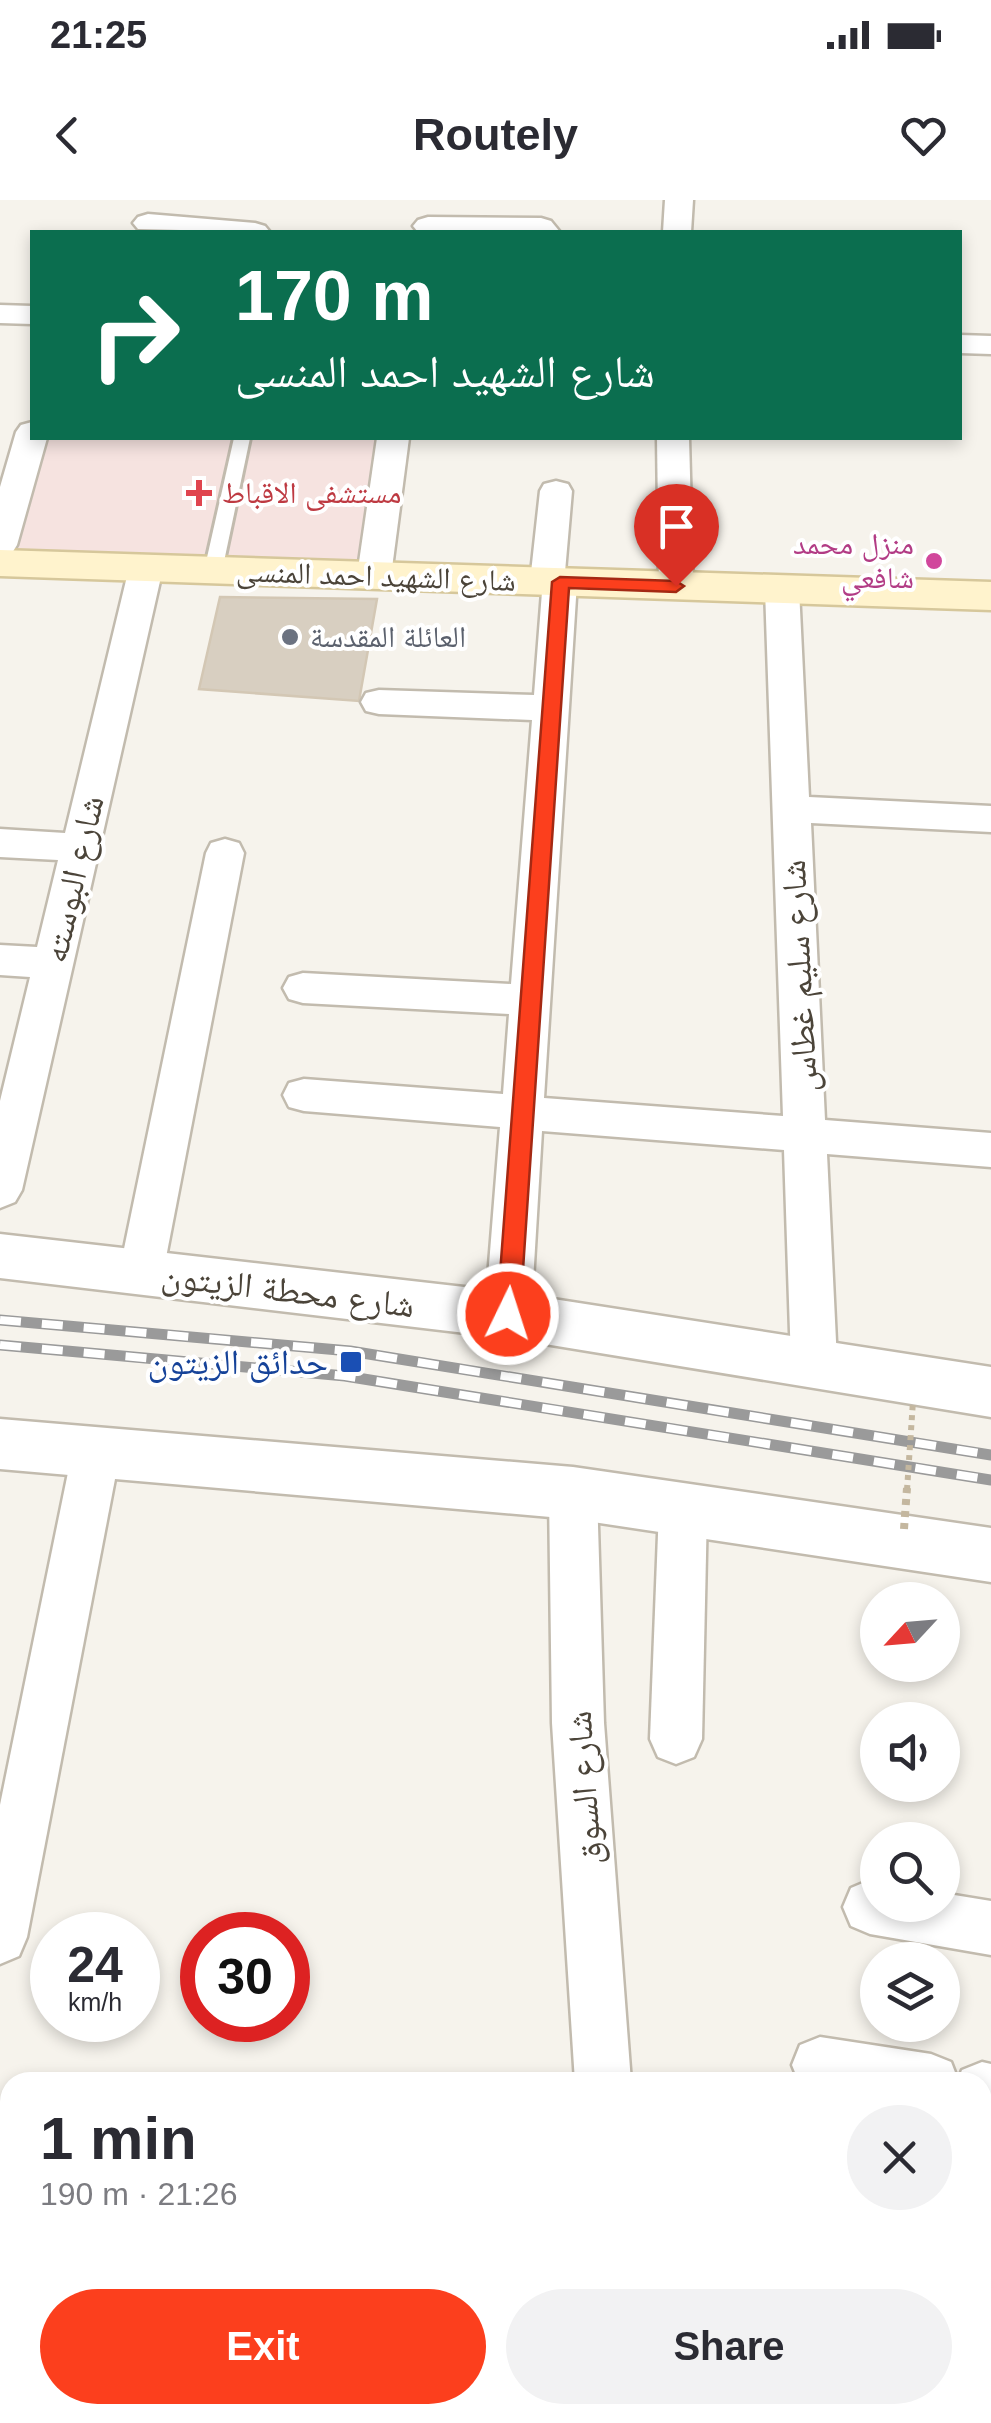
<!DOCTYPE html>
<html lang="en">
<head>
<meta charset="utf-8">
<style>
  body { margin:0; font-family:Arial,"Noto Naskh Arabic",sans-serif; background:#f2f2f3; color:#2b2b33; height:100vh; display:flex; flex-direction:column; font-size:38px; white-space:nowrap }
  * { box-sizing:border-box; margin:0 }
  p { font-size:32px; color:#7c7c81 }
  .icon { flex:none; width:55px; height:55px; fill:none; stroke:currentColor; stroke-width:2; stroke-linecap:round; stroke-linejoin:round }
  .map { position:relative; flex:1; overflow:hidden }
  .side { position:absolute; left:0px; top:1872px; width:992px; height:352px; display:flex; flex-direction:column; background:#fff; border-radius:30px 30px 0 0; box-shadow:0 5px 15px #0003 }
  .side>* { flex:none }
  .hud { position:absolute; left:30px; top:30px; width:932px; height:210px; border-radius:0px; box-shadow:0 5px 15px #0003; background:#0b6e4f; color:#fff; overflow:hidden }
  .needle { width:65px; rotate:244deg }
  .controls { position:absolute; left:860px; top:1382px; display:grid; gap:20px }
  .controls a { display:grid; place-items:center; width:100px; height:100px; border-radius:50%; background:#fff; box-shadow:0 5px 15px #0003; font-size:50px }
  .speed { position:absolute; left:30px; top:1712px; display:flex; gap:20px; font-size:50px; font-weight:700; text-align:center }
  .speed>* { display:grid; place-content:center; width:130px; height:130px; border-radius:50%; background:#fff; box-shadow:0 5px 15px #0003; line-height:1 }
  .speed small { font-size:25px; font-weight:400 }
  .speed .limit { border:15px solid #d22; background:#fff; color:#111 }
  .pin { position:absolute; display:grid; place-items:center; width:85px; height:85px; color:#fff; margin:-102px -42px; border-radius:50% 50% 50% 0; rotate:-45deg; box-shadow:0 0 10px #0007 }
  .pin .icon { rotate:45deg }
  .me { position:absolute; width:110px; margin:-55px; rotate:4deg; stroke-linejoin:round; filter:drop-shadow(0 0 8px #0008) }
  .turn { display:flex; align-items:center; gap:35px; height:210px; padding:0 40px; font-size:45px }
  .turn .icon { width:130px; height:130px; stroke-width:2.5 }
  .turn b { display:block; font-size:70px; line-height:85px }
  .round { display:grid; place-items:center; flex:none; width:105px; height:105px; border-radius:52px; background:#f2f2f3 }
  .headline { display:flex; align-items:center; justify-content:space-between; height:170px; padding:0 40px }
  h1 { font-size:60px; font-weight:700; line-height:75px }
  .button { display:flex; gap:20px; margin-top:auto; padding:20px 40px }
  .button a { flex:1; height:115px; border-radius:60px; background:#fc3f1d; color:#fff; font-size:40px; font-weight:700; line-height:115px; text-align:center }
  .button a+a { background:#f2f2f3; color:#2b2b33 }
  .status { display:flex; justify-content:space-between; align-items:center; height:70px; padding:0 50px; background:#fff; direction:ltr }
  .status svg { height:28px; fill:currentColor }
  header { display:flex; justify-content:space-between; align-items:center; height:130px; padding:0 40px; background:#fff; font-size:45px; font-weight:700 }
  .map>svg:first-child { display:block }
  .medical { fill:#f6e3e0 }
  .building { fill:#d8cfc1; stroke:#d3c7b4; stroke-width:2.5 }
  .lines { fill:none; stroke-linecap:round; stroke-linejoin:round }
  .service-casing { stroke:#c2bbae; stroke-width:6 }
  .minor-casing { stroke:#c2bbae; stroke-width:5 }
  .tertiary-casing { stroke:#c2bbae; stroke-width:5 }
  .secondary-casing { stroke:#d6c79b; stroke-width:5 }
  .service { fill:#fff; fill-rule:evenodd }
  .minor { fill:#fff; fill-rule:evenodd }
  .tertiary { fill:#fff; fill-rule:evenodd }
  .secondary { fill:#fff3cd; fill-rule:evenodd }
  .rail-casing { stroke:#9a9a9a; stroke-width:11 }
  .rail { stroke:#fff; stroke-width:8; stroke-dasharray:21; stroke-linecap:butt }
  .path-bridge-far1 { stroke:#c4b79f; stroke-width:6; stroke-dasharray:5 5; stroke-linecap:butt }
  .path-bridge { stroke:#c4b79f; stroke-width:8; stroke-dasharray:6 6; stroke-linecap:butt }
  .route { fill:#fc3f1d; stroke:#a42913; stroke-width:2.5 }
  .health-dot { fill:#e0444e; stroke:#fff; stroke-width:4 }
  .hotel-dot { fill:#d1479c; stroke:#fff; stroke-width:4 }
  .worship-dot { fill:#6b7280; stroke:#fff; stroke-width:4 }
  .transit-dot { fill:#1a4fb4; stroke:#fff; stroke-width:4 }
  .labels { text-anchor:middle; stroke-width:8; stroke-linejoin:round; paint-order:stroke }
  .far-health-label { font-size:30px; fill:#be3a42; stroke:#fff; text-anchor:start }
  .far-hotel-label { font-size:30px; fill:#b23c85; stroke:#fff; text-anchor:end }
  .far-street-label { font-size:30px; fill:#4b4439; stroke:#fff }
  .far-worship-label { font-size:30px; fill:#5b616d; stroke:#fff; text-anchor:start }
  .street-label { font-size:35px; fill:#4b4439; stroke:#fff }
  .transit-label { font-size:35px; fill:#164399; stroke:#fff; text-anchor:end }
</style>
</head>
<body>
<div class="status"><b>21:25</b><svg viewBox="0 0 49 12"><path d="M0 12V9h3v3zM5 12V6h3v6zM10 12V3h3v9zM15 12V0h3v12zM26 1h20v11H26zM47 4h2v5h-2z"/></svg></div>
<header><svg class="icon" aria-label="back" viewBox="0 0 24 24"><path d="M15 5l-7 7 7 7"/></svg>Routely<svg class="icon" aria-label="heart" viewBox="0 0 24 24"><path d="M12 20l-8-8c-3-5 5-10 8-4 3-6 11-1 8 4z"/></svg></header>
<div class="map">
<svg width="991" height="2223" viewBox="0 0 991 2223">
  <rect width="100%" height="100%" fill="#f6f3ec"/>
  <!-- medical -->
  <path class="medical" d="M45,238H379L361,363L9,349Z"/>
  <!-- building -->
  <path class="building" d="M220,397L377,399L359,501L199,489Z"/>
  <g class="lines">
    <!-- service casing -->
    <g class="service-casing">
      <path id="service" d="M234,238H250L222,371L213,376L204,371Z"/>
    </g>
    <!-- minor casing -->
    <g class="minor-casing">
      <g id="minor">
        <path d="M665,0H693L691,32H663Z"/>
        <path d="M148,14L255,23L265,26L270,32L138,29L133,23L138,17Z"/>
        <path d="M428,17L541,18L551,21L560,32H418L413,26L418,20Z"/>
        <path d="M0,105L32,106V124L0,123Z"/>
        <path d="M960,135L991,136V154L960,153Z"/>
        <path d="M32,222V238H47L17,345L12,353L0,356V287L16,232L21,225Z"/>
        <path d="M377,238H409L391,376L386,384L374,387L362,384L357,376Z"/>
        <path d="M657,238H689L693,386L688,394L676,397L664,394L659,386Z"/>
        <path d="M556,281L568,284L572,291L565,372L577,382L544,898L783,916L765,389L770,381L782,378L794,381L799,389L809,597L991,606V632L811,623L825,920L991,933V967L827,954L837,1162L830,1176L814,1182L798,1176L791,1162L784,950L542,931L531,1115L524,1129L508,1134L492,1129L485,1115L500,927L304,911L289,907L283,895L289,883L304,879L503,894L509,814L303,803L289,799L283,788L289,777L303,773L511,784L532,520L379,514L366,511L361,502L366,493L379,490L534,495L542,392L530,382L540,291L544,284Z"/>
        <path d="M146,357L158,360L163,368L22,990L15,1002L0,1008V901L30,777L0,775V745L37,747L58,660L0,657V629L65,633L129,368L134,360Z"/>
        <path d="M225,639L239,643L244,653L163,1073L157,1086L141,1092L125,1086L119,1073L206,653L211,643Z"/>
        <path d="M96,1232L113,1238L120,1253L27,1737L19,1756L0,1764V1605L72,1253L79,1238Z"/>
        <path d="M573,1272L590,1278L597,1293L604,1523L631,1882H575L552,1523L549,1293L556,1278Z"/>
        <path d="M683,1287L700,1294L707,1309L702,1539L694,1557L676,1564L658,1557L650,1539L659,1309L666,1294Z"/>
        <path d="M870,1680L878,1681V1705H942V1693L991,1701V1755L870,1734L851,1726L843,1707L851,1688Z"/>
        <path d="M820,1837L931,1854L951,1862L958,1880L962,1870L982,1862L991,1864V1920L982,1918V1882H799L792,1865L800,1845Z"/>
        <path d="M0,2173L10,2174V2215H36L33,2223H0Z"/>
        <path d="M982,2181H991V2223H956L953,2215H982Z"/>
        <path d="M595,2215H657L658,2223H596Z"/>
      </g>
    </g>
    <!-- tertiary casing -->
    <g class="tertiary-casing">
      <g id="tertiary">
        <path d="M0,1034L508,1092L991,1167V1217L508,1138L0,1078Z"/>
        <path d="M0,1219L573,1267L991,1328V1382L573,1319L0,1269Z"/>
      </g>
    </g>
    <!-- secondary casing -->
    <g class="secondary-casing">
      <path id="secondary" d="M0,350L991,382V410L0,376Z"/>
    </g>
    <!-- service -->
    <use href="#service" class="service"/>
    <!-- minor -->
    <use href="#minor" class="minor"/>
    <!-- tertiary -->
    <use href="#tertiary" class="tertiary"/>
    <!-- secondary -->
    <use href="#secondary" class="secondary"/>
    <!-- rail casing -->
    <g class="rail-casing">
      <g id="rail">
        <path d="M0,1120L350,1151L991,1255"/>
        <path d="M0,1145L345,1176L991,1280"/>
      </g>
    </g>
    <!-- rail -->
    <use href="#rail" class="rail"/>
    <!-- path-bridge-far1 -->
    <path class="path-bridge-far1" d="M907,1290L913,1201"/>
    <!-- path-bridge -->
    <path class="path-bridge" d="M904,1329L907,1288"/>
  </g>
  <!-- route -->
  <path class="route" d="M560,377L676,381L684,386L676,392L569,388L520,1114L516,1121H500L497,1114L552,382Z"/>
  <!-- markers -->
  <path class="health-dot" d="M194 278h10v10h10v10h-10v10h-10v-10h-10v-10h10z"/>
  <circle class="hotel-dot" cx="934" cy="361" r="10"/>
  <circle class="worship-dot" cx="290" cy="437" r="10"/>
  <rect class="transit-dot" x="339" y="1150" width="24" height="24" rx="5"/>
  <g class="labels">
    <!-- far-health labels -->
    <g class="far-health-label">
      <text x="222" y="303">مستشفى الاقباط</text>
    </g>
    <!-- far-hotel labels -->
    <g class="far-hotel-label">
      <text x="914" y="354">منزل محمد<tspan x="914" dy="34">شافعي</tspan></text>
    </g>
    <!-- far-street labels -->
    <g class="far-street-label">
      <text transform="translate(376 376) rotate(2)" y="10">شارع الشهيد احمد المنسى</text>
    </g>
    <!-- far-worship labels -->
    <g class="far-worship-label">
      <text x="310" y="447">العائلة المقدسة</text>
    </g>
    <!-- street labels -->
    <g class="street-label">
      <text transform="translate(73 679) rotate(-77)" y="12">شارع البوسته</text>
      <text transform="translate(799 776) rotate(-93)" y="12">شارع سليم غطاس</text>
      <text transform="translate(288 1090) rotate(7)" y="12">شارع محطة الزيتون</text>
      <text transform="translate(584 1588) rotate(-94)" y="12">شارع السوق</text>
    </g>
    <!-- transit labels -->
    <g class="transit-label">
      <text x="328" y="1174">حدائق الزيتون</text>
    </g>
  </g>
</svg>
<div class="controls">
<a><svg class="needle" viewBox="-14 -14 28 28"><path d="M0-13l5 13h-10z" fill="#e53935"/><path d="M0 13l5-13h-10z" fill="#7c7c81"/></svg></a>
<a><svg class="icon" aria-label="sound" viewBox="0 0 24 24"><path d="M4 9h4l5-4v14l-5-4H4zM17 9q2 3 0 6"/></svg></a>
<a><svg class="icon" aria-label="search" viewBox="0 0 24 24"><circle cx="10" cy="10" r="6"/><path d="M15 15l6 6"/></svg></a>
<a><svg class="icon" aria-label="layers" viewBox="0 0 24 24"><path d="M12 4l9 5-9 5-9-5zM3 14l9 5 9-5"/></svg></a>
</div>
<div class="speed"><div>24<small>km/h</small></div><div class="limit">30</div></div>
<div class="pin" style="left:676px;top:386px;background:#d93025"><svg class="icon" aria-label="arrive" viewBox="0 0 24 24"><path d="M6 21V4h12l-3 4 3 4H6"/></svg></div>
<svg class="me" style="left:508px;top:1114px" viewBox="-20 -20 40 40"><circle r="17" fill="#fc3f1d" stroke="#fff" stroke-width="3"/><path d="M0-11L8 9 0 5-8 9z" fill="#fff"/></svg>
<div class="hud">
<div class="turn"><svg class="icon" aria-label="right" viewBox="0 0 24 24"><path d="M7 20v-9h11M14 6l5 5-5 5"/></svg><div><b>170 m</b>شارع الشهيد احمد المنسى</div></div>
</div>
<section class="side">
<div class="headline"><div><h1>1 min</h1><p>190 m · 21:26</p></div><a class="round"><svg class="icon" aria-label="close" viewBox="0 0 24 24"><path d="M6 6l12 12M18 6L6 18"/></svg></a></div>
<div class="button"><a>Exit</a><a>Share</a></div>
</section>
</div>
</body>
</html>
